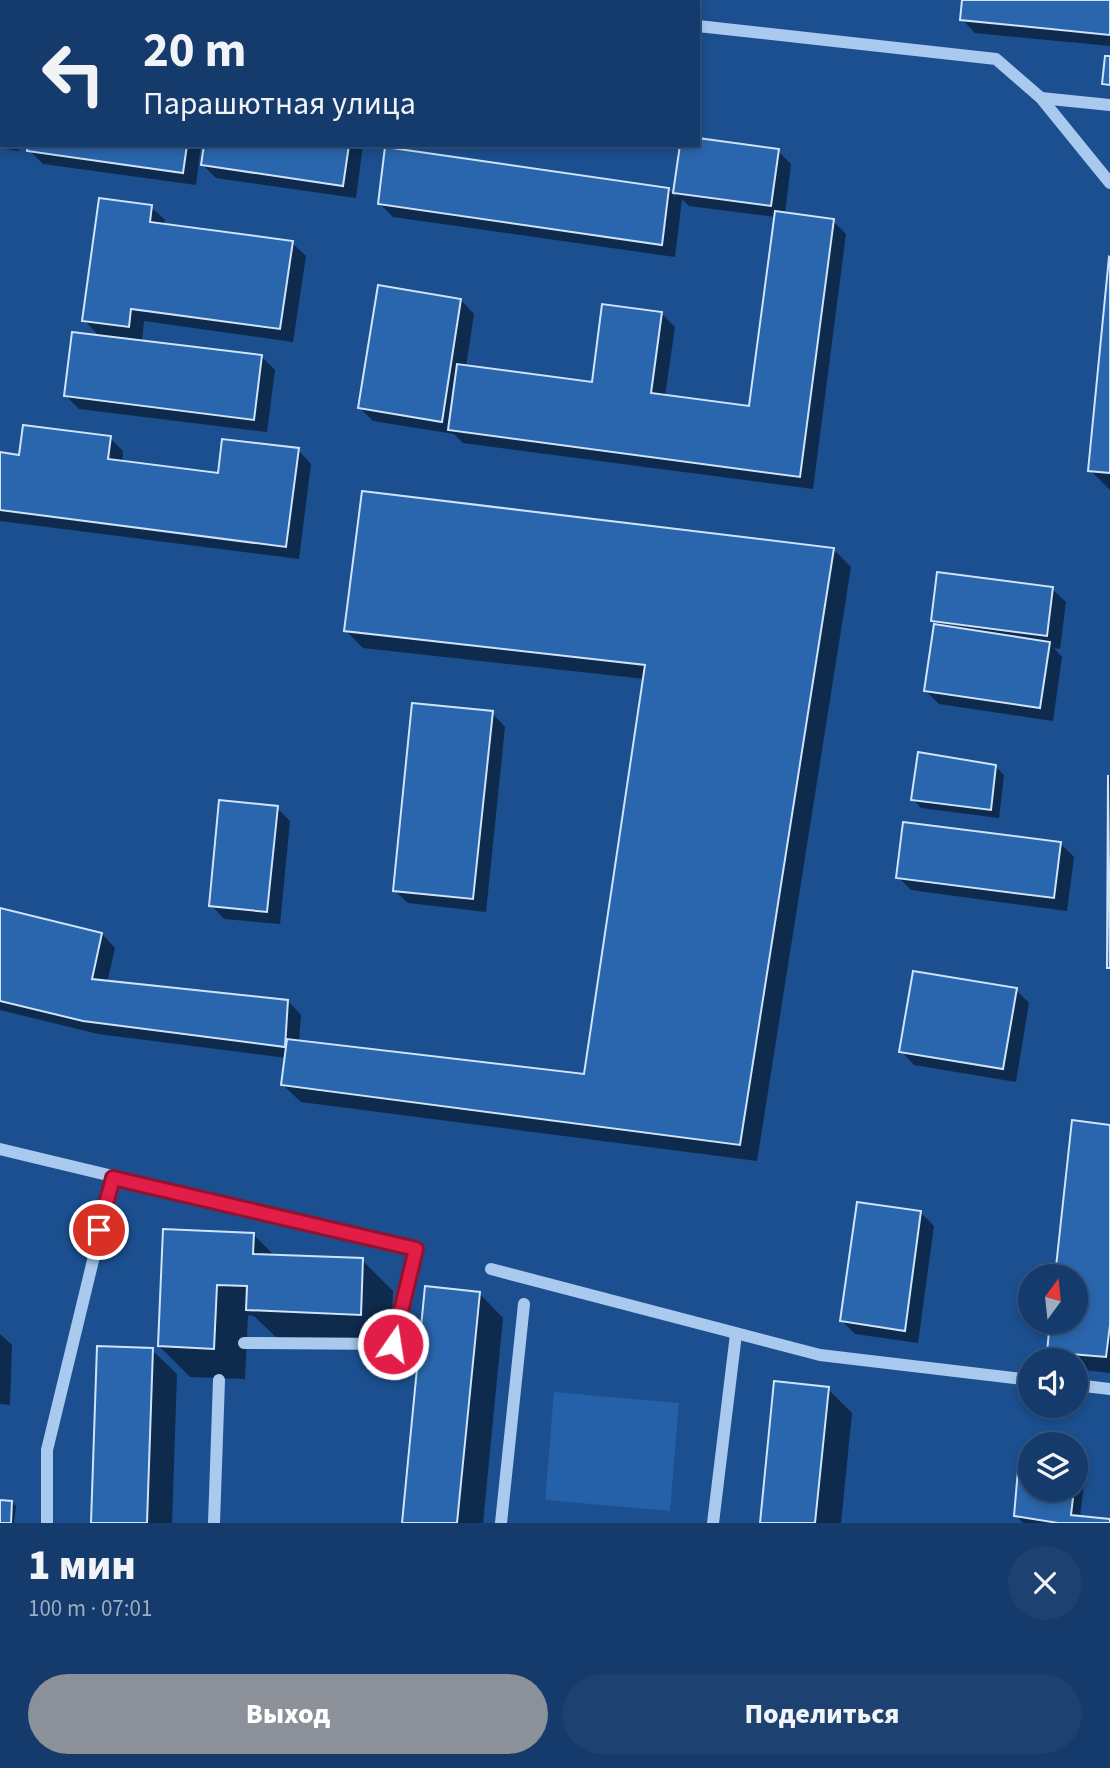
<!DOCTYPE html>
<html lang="ru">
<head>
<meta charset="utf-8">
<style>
  body { margin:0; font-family:"Source Sans 3",sans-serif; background:#1d4271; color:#f1f3f6; height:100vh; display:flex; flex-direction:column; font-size:26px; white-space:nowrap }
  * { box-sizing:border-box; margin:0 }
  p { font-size:23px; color:#9dadc1 }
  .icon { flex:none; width:38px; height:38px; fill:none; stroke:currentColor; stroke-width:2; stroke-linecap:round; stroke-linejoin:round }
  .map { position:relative; height:1523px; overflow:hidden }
  .drawer { display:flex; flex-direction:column; background:#143b6b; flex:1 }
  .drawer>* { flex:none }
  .banner { position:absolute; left:0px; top:0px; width:700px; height:147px; box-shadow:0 4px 10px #0003,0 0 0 2px #33557e; background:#143b6b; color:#f1f3f6; overflow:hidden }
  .needle { width:46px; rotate:15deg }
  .controls { position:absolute; left:1018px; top:1264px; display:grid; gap:14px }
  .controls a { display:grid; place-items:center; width:70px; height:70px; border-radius:50%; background:#143b6b; box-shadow:0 4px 10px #0003,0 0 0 2px #33557e; font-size:35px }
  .pin { position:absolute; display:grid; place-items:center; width:60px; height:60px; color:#fff; margin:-30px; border:4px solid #fff; border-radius:50%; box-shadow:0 2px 7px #0007 }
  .me { position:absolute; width:77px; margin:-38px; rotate:13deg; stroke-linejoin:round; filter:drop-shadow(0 0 5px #0008) }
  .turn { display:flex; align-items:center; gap:24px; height:147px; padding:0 28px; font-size:32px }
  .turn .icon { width:91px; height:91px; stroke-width:2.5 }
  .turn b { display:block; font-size:49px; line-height:60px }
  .round { display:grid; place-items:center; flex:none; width:74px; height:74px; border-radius:37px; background:#1d4271 }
  .headline { display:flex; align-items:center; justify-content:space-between; height:119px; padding:0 28px }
  h1 { font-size:42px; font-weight:800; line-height:52px }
  .primary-button { display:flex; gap:14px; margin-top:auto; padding:14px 28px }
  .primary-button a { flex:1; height:80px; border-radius:42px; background:#8c9099; color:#fff; font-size:28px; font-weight:800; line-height:80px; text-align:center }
  .primary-button a+a { background:#1d4271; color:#f1f3f6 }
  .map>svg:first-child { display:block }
  .green { fill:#2461a8 }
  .shadow { fill:#0007 }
  .building { fill:#2a66ad; stroke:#cfe3fa; stroke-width:2 }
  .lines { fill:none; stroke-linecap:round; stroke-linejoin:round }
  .minor { stroke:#a9c9ee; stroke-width:12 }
  .route-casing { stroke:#92132f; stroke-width:18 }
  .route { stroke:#e11d48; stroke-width:12 }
</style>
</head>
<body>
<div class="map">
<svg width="1110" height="1523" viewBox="0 0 1110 1523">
  <rect width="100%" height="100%" fill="#1b4f8f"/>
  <!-- green -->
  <path class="green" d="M554,1392L679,1403L670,1511L545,1500Z"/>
  <!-- shadow -->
  <g class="shadow">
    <path d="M964,0H1110V46L975,33L962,19Z"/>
    <path d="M0,75L2,145H20L19,151L0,148Z"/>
    <path d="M30,145H201L196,185L43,164L29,150Z"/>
    <path d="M206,145H363L356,198L216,178L203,165Z"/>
    <path d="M682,145L778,151L791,164L785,214L833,221L846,234L813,489L463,443L454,434L373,421L360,408L461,300L474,314L466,367L593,384L661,313L675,327L665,396L751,408L776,217L689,206L682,199L675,257L393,217L380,204L668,189L675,197Z"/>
    <path d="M151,207L165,220L164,226L292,243L306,256L293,342L144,321L142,342L262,357L275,370L267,432L79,409L66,396L100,337L84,320Z"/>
    <path d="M1110,264V490L1090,470Z"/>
    <path d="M110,438L123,451L122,462L219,475L298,450L311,464L299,559L0,521V454L20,457Z"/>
    <path d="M833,549L851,567L757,1161L301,1102L283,1085L287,1058L98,1034L0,1010V909L102,934L115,948L107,983L288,1001L301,1015L299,1042L586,1076L645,679L363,648L345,630Z"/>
    <path d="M1052,589L1066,602L1060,649L1054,648L1062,657L1053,721L939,704L926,691L940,627L933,620Z"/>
    <path d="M492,713L505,727L486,912L408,903L394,890Z"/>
    <path d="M995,766L1004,775L999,818L921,808L913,799Z"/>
    <path d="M1109,777H1110V969L1108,967Z"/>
    <path d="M277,808L290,821L280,924L224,919L211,905Z"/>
    <path d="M1061,844L1074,857L1067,911L911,890L898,877Z"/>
    <path d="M1016,990L1029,1003L1016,1082L914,1065L901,1051Z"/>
    <path d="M1110,1127V1373L1076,1369V1360H1058L1049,1351L1076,1321Z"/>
    <path d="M921,1213L934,1226L918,1343L855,1334L842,1321Z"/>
    <path d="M253,1234L275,1256L362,1260L393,1291L391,1345L279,1340L254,1316L248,1315L245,1379L190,1377L159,1346Z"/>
    <path d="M479,1293L503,1318L483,1523H404Z"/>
    <path d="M0,1334L12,1345L10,1405L0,1404Z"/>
    <path d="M152,1350L177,1374L172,1523H93Z"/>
    <path d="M828,1389L852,1413L841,1523H762Z"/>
    <path d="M1076,1466L1085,1475L1080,1518L1110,1523H1023L1016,1515L1031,1489H1076Z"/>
    <path d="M0,1501L12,1502L16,1506L14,1523H0Z"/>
  </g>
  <!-- building -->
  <g class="building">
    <path d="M962,0H1110V35L960,20Z"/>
    <path d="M1105,56H1110V85L1102,84Z"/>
    <path d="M0,73H2V138L0,137Z"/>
    <path d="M698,138L779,149L771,206L673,193L680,145H698Z"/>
    <path d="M28,145H187L183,173L27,151Z"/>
    <path d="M204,145H349L343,186L201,165Z"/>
    <path d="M385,147L669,188L662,245L378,204Z"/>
    <path d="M99,198L152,205L150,222L293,241L280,329L131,309L129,327L82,321Z"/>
    <path d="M775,211L834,219L800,477L448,430L457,364L592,382L602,304L662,312L651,393L749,406Z"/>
    <path d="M1109,257L1110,258V473L1088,471Z"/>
    <path d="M378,285L461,299L442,422L358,408Z"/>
    <path d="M72,332L262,355L254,420L64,396Z"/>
    <path d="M23,425L111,436L108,459L218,473L222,439L299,448L286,547L0,510V452L19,455Z"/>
    <path d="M362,491L834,548L740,1145L281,1085L287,1039L584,1074L645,665L344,631Z"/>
    <path d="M937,572L1053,587L1047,636L931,621Z"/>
    <path d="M934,624L1050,642L1040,708L924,691Z"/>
    <path d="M412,703L493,711L473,899L393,891Z"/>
    <path d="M918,752L996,765L991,810L911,800Z"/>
    <path d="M1108,775L1110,968H1107Z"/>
    <path d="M219,800L278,806L267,912L209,906Z"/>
    <path d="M903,822L1061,842L1054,898L896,878Z"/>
    <path d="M0,908L102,933L92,979L288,1000L285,1047L83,1021L0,1001Z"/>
    <path d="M913,971L1017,988L1003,1069L899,1052Z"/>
    <path d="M1072,1120L1110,1125V1325L1106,1357L1047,1352L1050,1321H1076V1276H1055Z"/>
    <path d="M857,1202L921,1211L905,1331L840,1321Z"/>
    <path d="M163,1229L254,1233L253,1254L363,1258L361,1315L246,1310L247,1286L217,1285L214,1349L158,1346Z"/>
    <path d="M425,1286L480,1292L457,1523H402Z"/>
    <path d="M97,1346L153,1348L147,1523H91Z"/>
    <path d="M774,1381L829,1387L815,1523H760Z"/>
    <path d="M1019,1458L1031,1459V1489H1074L1071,1515L1110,1519V1523H1058L1014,1516Z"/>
    <path d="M0,1500L12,1501L11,1523H0Z"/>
  </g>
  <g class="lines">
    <!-- minor -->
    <g class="minor">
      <path d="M475,0L490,2"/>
      <path d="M634,2V0"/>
      <path d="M698,26L996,59L1041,98L1110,183"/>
      <path d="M1041,98L1110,105"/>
      <path d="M0,1149L416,1249L393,1344L244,1343"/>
      <path d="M491,1269L820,1355L1031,1380"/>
      <path d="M1076,1385L1110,1389"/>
      <path d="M47,1523V1450L113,1178"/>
      <path d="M214,1523L219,1380"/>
      <path d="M501,1523L524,1304"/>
      <path d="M713,1523L736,1334"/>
    </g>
  </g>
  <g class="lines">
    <!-- route casing -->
    <g class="route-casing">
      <path id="route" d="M99,1230L113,1178L416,1249L393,1344"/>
    </g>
    <!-- route -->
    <use href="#route" class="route"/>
  </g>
</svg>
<div class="controls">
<a><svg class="needle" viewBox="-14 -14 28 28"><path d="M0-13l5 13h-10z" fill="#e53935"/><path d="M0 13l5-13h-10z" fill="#9dadc1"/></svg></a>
<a><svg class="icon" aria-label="sound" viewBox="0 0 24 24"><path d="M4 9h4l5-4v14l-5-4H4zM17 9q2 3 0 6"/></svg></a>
<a><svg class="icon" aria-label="layers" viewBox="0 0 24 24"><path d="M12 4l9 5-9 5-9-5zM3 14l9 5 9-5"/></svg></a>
</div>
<div class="pin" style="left:99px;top:1230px;background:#d93025"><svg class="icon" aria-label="arrive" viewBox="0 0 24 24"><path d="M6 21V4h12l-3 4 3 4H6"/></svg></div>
<svg class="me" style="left:393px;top:1344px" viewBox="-20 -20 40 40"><circle r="17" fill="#e11d48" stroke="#fff" stroke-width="3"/><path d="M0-11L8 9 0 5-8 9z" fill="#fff"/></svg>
<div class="banner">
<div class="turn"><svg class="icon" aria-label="left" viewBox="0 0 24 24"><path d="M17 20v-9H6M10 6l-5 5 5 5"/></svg><div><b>20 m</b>Парашютная улица</div></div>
</div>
</div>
<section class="drawer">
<div class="headline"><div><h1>1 мин</h1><p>100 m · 07:01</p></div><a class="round"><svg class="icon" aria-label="close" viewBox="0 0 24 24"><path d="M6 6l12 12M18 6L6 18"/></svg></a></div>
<div class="primary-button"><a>Выход</a><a>Поделиться</a></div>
</section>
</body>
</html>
